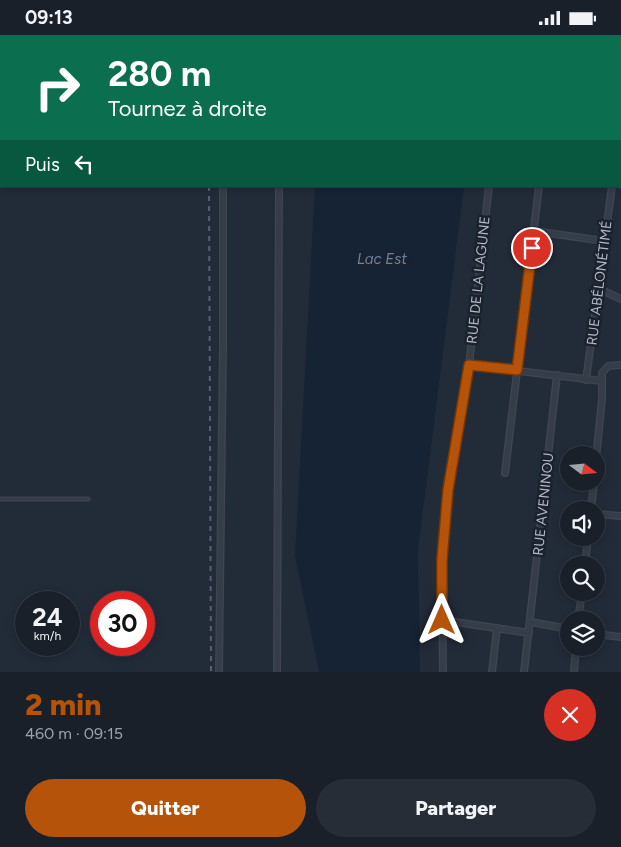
<!DOCTYPE html>
<html lang="fr">
<head>
<meta charset="utf-8">
<style>
  body { margin:0; font-family:Figtree,sans-serif; background:#272d36; color:#f1f3f6; height:100vh; display:flex; flex-direction:column; font-size:19px; white-space:nowrap }
  * { box-sizing:border-box; margin:0 }
  p { font-size:16px; color:#9fa3a8 }
  .icon { flex:none; width:28px; height:28px; fill:none; stroke:currentColor; stroke-width:2; stroke-linecap:round; stroke-linejoin:round }
  .map { position:relative; height:637px; overflow:hidden }
  .drawer { display:flex; flex-direction:column; background:#1a202a; flex:1 }
  .drawer>* { flex:none }
  .guide { position:absolute; left:0px; top:0px; width:621px; height:152px; box-shadow:0 2px 8px #0003,0 0 0 1px #383e47; background:#0b6e4f; color:#fff; overflow:hidden }
  .needle { width:32px; rotate:106deg }
  .fabs { position:absolute; left:560px; top:411px; display:grid; gap:10px }
  .fabs a { display:grid; place-items:center; width:45px; height:45px; border-radius:50%; background:#1a202a; box-shadow:0 2px 8px #0003,0 0 0 1px #383e47; font-size:25px }
  .speed { position:absolute; left:15px; top:556px; display:flex; gap:10px; font-size:25px; font-weight:700; text-align:center }
  .speed>* { display:grid; place-content:center; width:65px; height:65px; border-radius:50%; background:#1a202a; box-shadow:0 2px 8px #0003,0 0 0 1px #383e47; line-height:1 }
  .speed small { font-size:12px; font-weight:400 }
  .speed .limit { border:8px solid #d22; background:#fff; color:#111 }
  .pin { position:absolute; display:grid; place-items:center; width:42px; height:42px; color:#fff; margin:-21px; border:2px solid #fff; border-radius:50%; box-shadow:0 1px 5px #0007 }
  .me { position:absolute; width:55px; margin:-28px; rotate:0deg; stroke-linejoin:round; filter:drop-shadow(0 0 4px #0008) }
  .turn { display:flex; align-items:center; gap:18px; height:105px; padding:0 25px; font-size:22px }
  .turn .icon { width:65px; height:65px; stroke-width:2.5 }
  .turn b { display:block; font-size:35px; line-height:42px }
  .then { display:flex; align-items:center; height:48px; padding:0 25px; background:#0003; gap:10px; font-size:19px }
  .round { display:grid; place-items:center; flex:none; width:52px; height:52px; border-radius:26px; background:#272d36 }
  .summary { display:flex; align-items:center; justify-content:space-between; height:85px; padding:0 25px }
  h1 { font-size:30px; font-weight:800; line-height:38px; color:#b45309 }
  .button { display:flex; gap:10px; margin-top:auto; padding:10px 25px }
  .button a { flex:1; height:58px; border-radius:30px; background:#b45309; color:#fff; font-size:20px; font-weight:800; line-height:58px; text-align:center }
  .button a+a { background:#272d36; color:#f1f3f6 }
  .status { display:flex; justify-content:space-between; align-items:center; height:35px; padding:0 25px; background:#1a202a; direction:ltr }
  .status svg { height:14px; fill:currentColor }
  .map>svg:first-child { display:block }
  .water { fill:#162335 }
  .lines { fill:none; stroke-linecap:round; stroke-linejoin:round }
  .service-casing { stroke:#3f4652; stroke-width:5 }
  .minor-casing { stroke:#3f4652; stroke-width:8 }
  .service { stroke:#353d49; stroke-width:2.5 }
  .minor { stroke:#353d49; stroke-width:5.5 }
  .rail { stroke:#576170; stroke-width:2; stroke-dasharray:5 5; stroke-linecap:butt }
  .route-casing { stroke:#753606; stroke-width:12 }
  .route { stroke:#b45309; stroke-width:9 }
  .labels { text-anchor:middle; stroke-width:5; stroke-linejoin:round; paint-order:stroke }
  .street-label { font-size:14px; fill:#b0b8c5; stroke:#1b222d }
  .water-label { font-size:15px; font-style:italic; fill:#6a83a3; stroke:#1b222d }
</style>
</head>
<body>
<div class="status"><b>09:13</b><svg viewBox="0 0 49 12"><path d="M0 12V9h3v3zM5 12V6h3v6zM10 12V3h3v9zM15 12V0h3v12zM26 1h20v11H26zM47 4h2v5h-2z"/></svg></div>
<div class="map">
<svg width="621" height="637" viewBox="0 0 621 637">
  <rect width="100%" height="100%" fill="#222b38"/>
  <!-- water -->
  <g class="water">
    <path d="M322,0H481V1Z"/>
    <path d="M315,151H464L418,515L420,637H319L295,521Z"/>
  </g>
  <g class="lines">
    <!-- service casing -->
    <g class="service-casing">
      <path id="service" d="M0,464H88"/>
    </g>
    <!-- minor casing -->
    <g class="minor-casing">
      <g id="minor">
        <path d="M278,0V1"/>
        <path d="M223,1V0"/>
        <path d="M505,1V0"/>
        <path d="M620,34H621"/>
        <path d="M620,84L621,85"/>
        <path d="M620,149L621,150"/>
        <path d="M534,196L604,206"/>
        <path d="M599,254L621,264"/>
        <path d="M469,330L602,346"/>
        <path d="M586,345L612,151"/>
        <path d="M596,424L602,364V338L608,331L621,330"/>
        <path d="M505,438L539,151"/>
        <path d="M591,475L594,448"/>
        <path d="M596,479L621,481"/>
        <path d="M585,530L588,502"/>
        <path d="M442,585L529,598"/>
        <path d="M578,585L582,558"/>
        <path d="M531,587L569,594"/>
        <path d="M596,599L621,602"/>
        <path d="M219,637L223,309V151"/>
        <path d="M277,637L279,151"/>
        <path d="M443,637L442,524L449,455L469,330L489,151"/>
        <path d="M492,637L497,593"/>
        <path d="M524,637L557,340"/>
        <path d="M574,637L576,612"/>
      </g>
    </g>
    <!-- service -->
    <use href="#service" class="service"/>
    <!-- minor -->
    <use href="#minor" class="minor"/>
    <!-- rail -->
    <g class="rail">
      <path d="M209,0V1"/>
      <path d="M209,151L211,637"/>
    </g>
  </g>
  <g class="lines">
    <!-- route casing -->
    <g class="route-casing">
      <path id="route" d="M442,585V524L448,455L469,330L517,335L532,213"/>
    </g>
    <!-- route -->
    <use href="#route" class="route"/>
  </g>
  <g class="labels">
    <!-- street labels -->
    <g class="street-label">
      <text transform="translate(478 245) rotate(-84)" y="5">RUE DE LA LAGUNE</text>
      <text transform="translate(599 248) rotate(-83)" y="5">RUE ABÉLONÉTIMÉ</text>
      <text transform="translate(543 469) rotate(-84)" y="5">RUE AVENINOU</text>
    </g>
    <!-- water labels -->
    <g class="water-label">
      <text x="382" y="229">Lac Est</text>
    </g>
  </g>
</svg>
<div class="fabs">
<a><svg class="needle" viewBox="-14 -14 28 28"><path d="M0-13l5 13h-10z" fill="#e53935"/><path d="M0 13l5-13h-10z" fill="#9fa3a8"/></svg></a>
<a><svg class="icon" aria-label="sound" viewBox="0 0 24 24"><path d="M4 9h4l5-4v14l-5-4H4zM17 9q2 3 0 6"/></svg></a>
<a><svg class="icon" aria-label="search" viewBox="0 0 24 24"><circle cx="10" cy="10" r="6"/><path d="M15 15l6 6"/></svg></a>
<a><svg class="icon" aria-label="layers" viewBox="0 0 24 24"><path d="M12 4l9 5-9 5-9-5zM3 14l9 5 9-5"/></svg></a>
</div>
<div class="speed"><div>24<small>km/h</small></div><div class="limit">30</div></div>
<div class="pin" style="left:532px;top:213px;background:#d93025"><svg class="icon" aria-label="arrive" viewBox="0 0 24 24"><path d="M6 21V4h12l-3 4 3 4H6"/></svg></div>
<svg class="me" style="left:442px;top:585px" viewBox="-20 -20 40 40"><path d="M0-17L14 15 0 8-14 15z" fill="#b45309" stroke="#fff" stroke-width="4"/></svg>
<div class="guide">
<div class="turn"><svg class="icon" aria-label="right" viewBox="0 0 24 24"><path d="M7 20v-9h11M14 6l5 5-5 5"/></svg><div><b>280 m</b>Tournez à droite</div></div>
<div class="then">Puis<svg class="icon" aria-label="left" viewBox="0 0 24 24"><path d="M17 20v-9H6M10 6l-5 5 5 5"/></svg></div>
</div>
</div>
<section class="drawer">
<div class="summary"><div><h1>2 min</h1><p>460 m · 09:15</p></div><a class="round" style="background:#d93025;color:#fff"><svg class="icon" aria-label="close" viewBox="0 0 24 24"><path d="M6 6l12 12M18 6L6 18"/></svg></a></div>
<div class="button"><a>Quitter</a><a>Partager</a></div>
</section>
</body>
</html>
